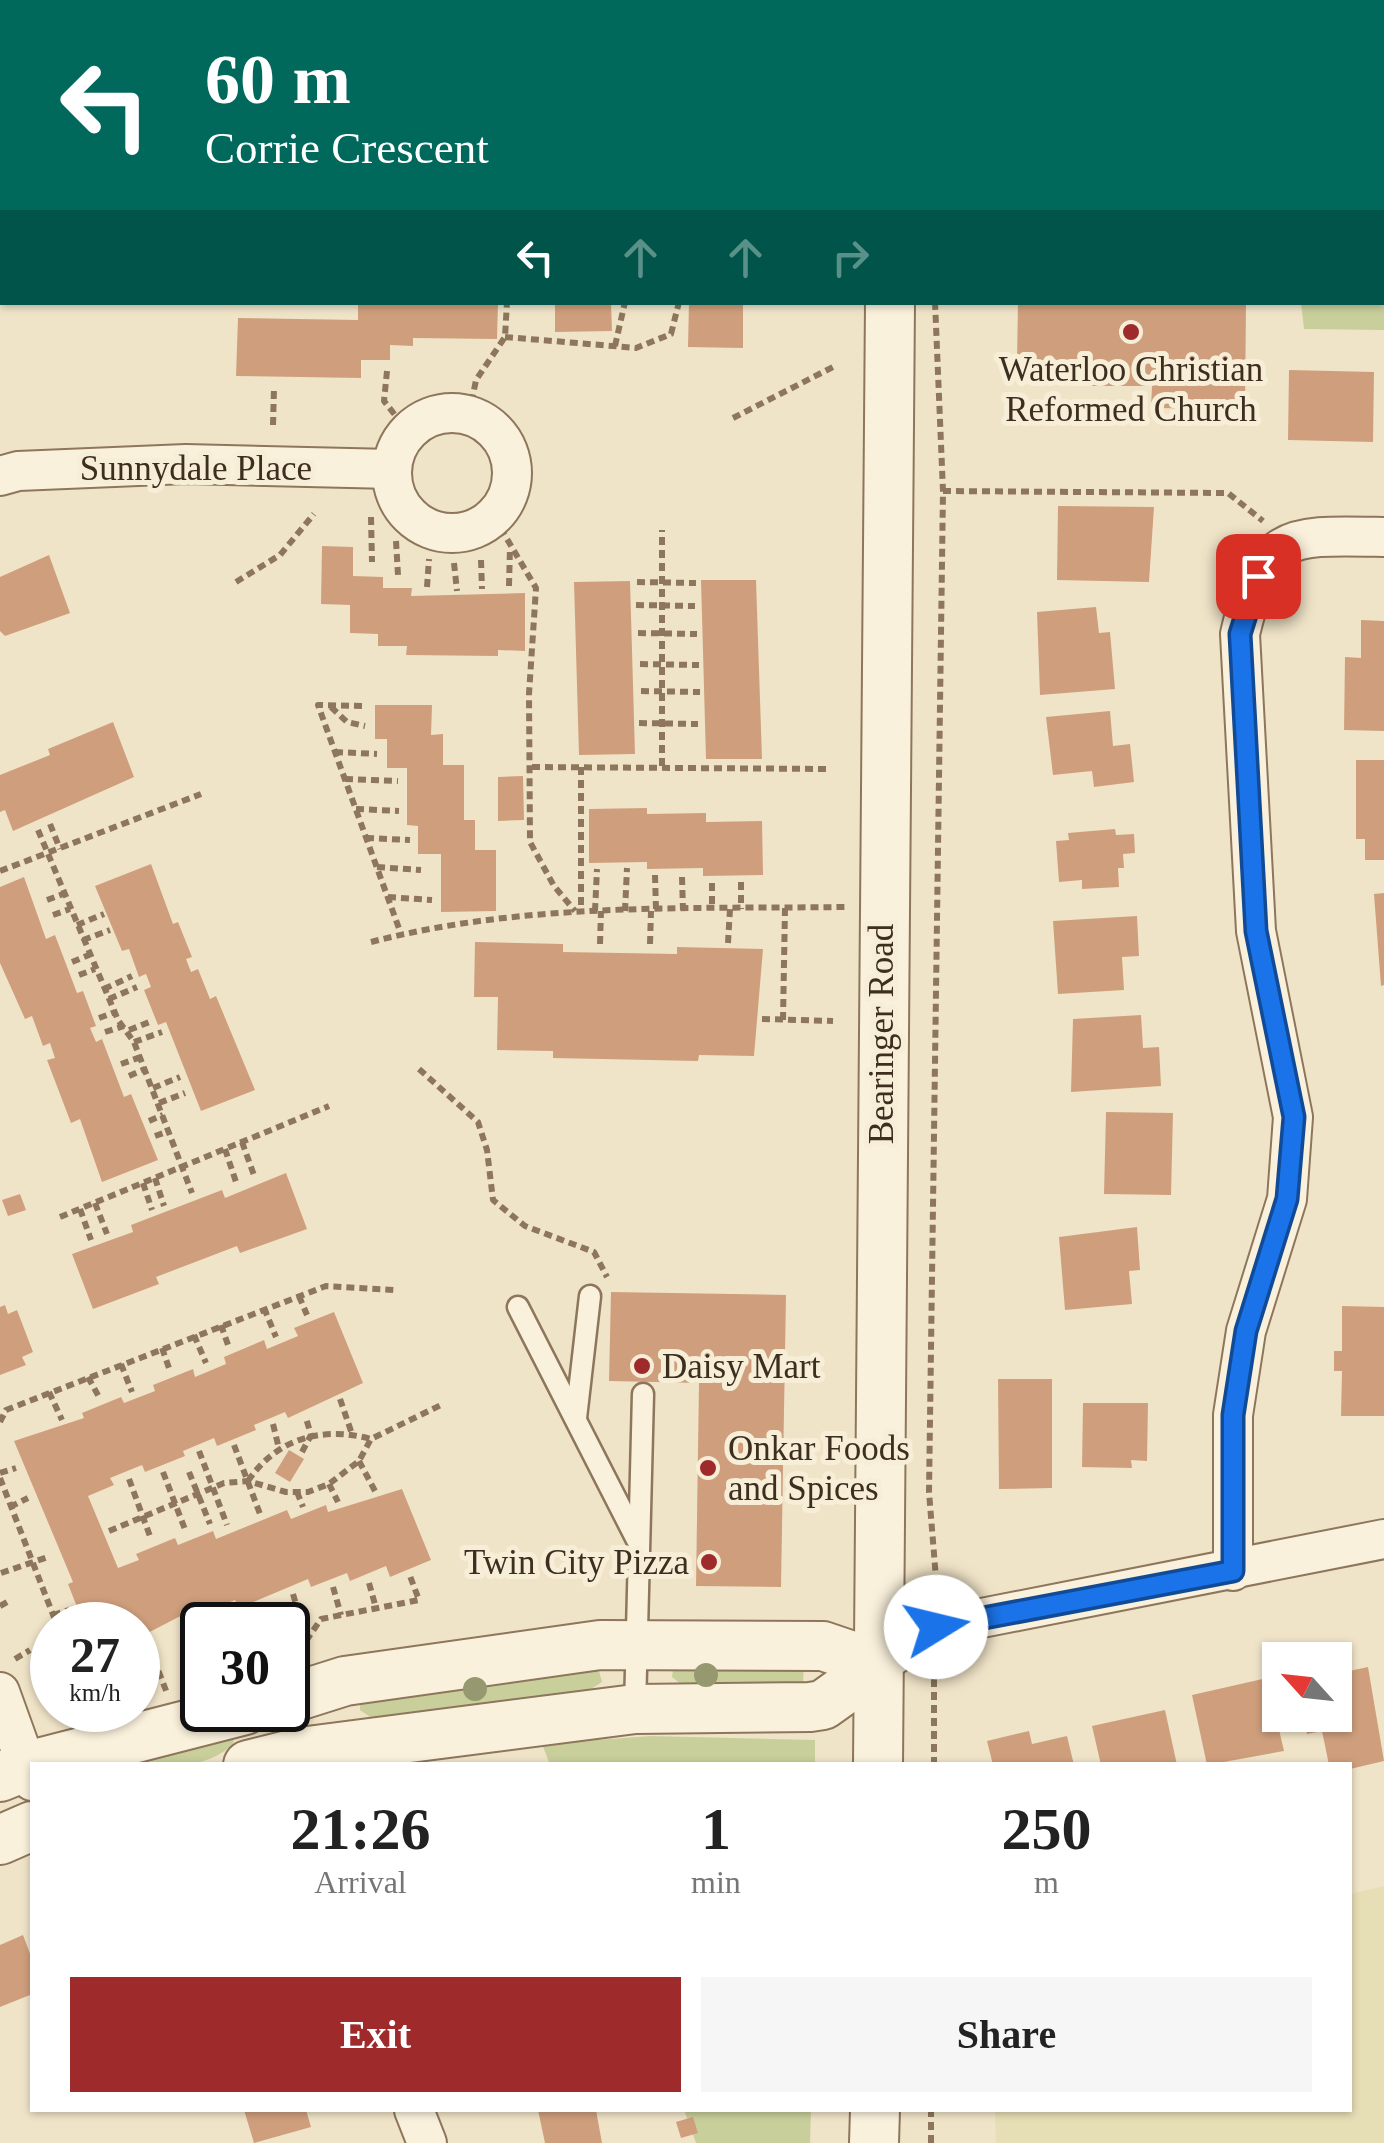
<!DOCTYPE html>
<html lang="en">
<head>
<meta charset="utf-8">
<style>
  body { margin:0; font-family:Georgia,serif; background:#f6f6f6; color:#222; height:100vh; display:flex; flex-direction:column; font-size:38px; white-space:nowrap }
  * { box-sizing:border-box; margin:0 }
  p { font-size:32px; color:#767676 }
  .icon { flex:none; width:55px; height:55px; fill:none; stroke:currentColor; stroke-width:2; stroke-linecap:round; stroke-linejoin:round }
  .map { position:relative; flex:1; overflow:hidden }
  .sheet { position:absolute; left:30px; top:1762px; width:1322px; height:350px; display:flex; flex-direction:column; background:#fff; border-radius:0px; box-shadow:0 2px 8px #0004 }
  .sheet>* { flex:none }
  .hud { position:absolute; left:0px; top:0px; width:1385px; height:305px; box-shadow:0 2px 8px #0004; background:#00695c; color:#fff; overflow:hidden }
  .needle { width:65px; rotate:297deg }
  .controls { position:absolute; left:1262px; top:1642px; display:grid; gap:20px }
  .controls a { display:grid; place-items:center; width:90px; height:90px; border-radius:0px; background:#fff; box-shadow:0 2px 8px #0004; font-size:50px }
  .speed { position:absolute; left:30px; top:1602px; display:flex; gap:20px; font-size:50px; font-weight:700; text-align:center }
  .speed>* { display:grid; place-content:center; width:130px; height:130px; border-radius:50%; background:#fff; box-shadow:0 2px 8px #0004; line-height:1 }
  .speed small { font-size:25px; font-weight:400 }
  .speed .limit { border:5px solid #111; border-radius:15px; background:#fff; color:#111 }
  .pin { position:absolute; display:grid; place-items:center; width:85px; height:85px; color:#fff; margin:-42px; border-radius:20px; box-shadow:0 5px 15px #0006 }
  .me { position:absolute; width:110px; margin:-55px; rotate:81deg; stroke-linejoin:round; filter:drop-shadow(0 0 8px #0008) }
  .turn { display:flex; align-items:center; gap:35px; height:210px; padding:0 40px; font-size:45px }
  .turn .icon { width:130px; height:130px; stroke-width:2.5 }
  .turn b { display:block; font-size:70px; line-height:85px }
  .lanes { display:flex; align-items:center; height:95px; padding:0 40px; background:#0003; justify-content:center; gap:50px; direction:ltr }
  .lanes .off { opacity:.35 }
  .eta { display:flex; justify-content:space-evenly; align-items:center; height:170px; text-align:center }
  .eta b { font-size:60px; font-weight:700; line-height:70px }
  .action { display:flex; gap:20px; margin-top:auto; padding:20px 40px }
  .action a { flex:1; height:115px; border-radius:0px; background:#9e2a2b; color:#fff; font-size:40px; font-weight:700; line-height:115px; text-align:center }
  .action a+a { background:#f6f6f6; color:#222 }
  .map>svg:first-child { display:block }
  .farmland { fill:#e6deb5 }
  .green { fill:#c9cf9b }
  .building { fill:#cf9f7d }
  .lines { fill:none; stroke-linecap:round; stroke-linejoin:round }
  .service-casing { stroke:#8d765c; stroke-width:25 }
  .minor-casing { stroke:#8d765c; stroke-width:42 }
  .tertiary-casing { stroke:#8d765c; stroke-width:52 }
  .path { stroke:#8d765c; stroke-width:6; stroke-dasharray:8 5; stroke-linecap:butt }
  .service { stroke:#faf1dc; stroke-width:20 }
  .minor { stroke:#faf1dc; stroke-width:38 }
  .tertiary { stroke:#faf1dc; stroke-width:48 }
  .tree { fill:#96986f }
  .route-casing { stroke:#114b97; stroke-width:25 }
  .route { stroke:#1a73e8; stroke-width:18 }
  .poi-dot { fill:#9e2a2b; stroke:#f7eed8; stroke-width:4 }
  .labels { text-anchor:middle; stroke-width:10; stroke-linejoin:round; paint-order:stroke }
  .poi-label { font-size:35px; fill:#3d2e20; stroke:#f7eed8; text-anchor:start }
  .street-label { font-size:35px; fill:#3d2e20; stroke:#f7eed8 }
</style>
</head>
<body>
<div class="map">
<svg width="1384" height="2143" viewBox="0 0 1384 2143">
  <rect width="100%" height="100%" fill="#f0e4c8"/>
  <!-- farmland -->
  <path class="farmland" d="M1384,1886V2143H996L995,2110H1350V1894Z"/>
  <!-- green -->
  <g class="green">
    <path d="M972,0H1384V25L1382,2Z"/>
    <path d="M1384,240V330L1304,329L1301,303L1382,302Z"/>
    <path d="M804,1661L803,1685L683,1686L672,1677L673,1669Z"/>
    <path d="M585,1666L599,1671L602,1682L588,1691L373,1719L360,1710V1702Z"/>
    <path d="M230,1732L234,1742C207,1775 144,1765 106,1765Z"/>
    <path d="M651,1736L815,1740V1765H550L542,1744Z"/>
    <path d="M684,2110H811L810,2143H696Z"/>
  </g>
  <!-- building -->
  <g class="building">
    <path d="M498,302L497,339L413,338V346L390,345V360H361V378L236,376L238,318L358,320V303Z"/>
    <path d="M555,302H611L612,331L555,332Z"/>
    <path d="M689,302H743V348L688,347Z"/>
    <path d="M1018,302H1246L1245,409L1151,408L1152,386H1090L1089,363L1017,362Z"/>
    <path d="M1289,370L1374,372L1373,442L1288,440Z"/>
    <path d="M1058,506L1154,507L1149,582L1057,580Z"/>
    <path d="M322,546L353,547V576L383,577V588H412L411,596L525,593V651L498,650V656L406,655L407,646H378V634L350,633V605L321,604Z"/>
    <path d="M49,555L70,613L5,636L0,631V577Z"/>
    <path d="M701,580H756L762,759H706Z"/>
    <path d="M630,581L635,754L579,755L574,582Z"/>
    <path d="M1096,607L1099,633L1110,632L1115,689L1040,695L1037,612Z"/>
    <path d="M1361,620L1384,621V731L1344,730L1345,657L1361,658Z"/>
    <path d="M375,705H432L431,735L443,734V765H464V820H475V850H496V911L441,912V854H418V826L407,825V768H387V739H375Z"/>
    <path d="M1110,711L1113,746L1130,744L1134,782L1094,787L1092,771L1053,775L1046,717Z"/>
    <path d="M113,722L134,777L13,831L5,810L0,812V775L50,755L48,749Z"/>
    <path d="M1356,760H1384V860H1365V839H1356Z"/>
    <path d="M523,776L524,820L498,821V777Z"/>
    <path d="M647,808V814L706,813V822L762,821L763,875L703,876V868L647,869V862L589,863V809Z"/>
    <path d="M1115,829L1116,835L1134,834L1135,853L1123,854L1124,868H1118L1119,887L1082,889V880L1059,882L1056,841L1069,840L1068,833Z"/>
    <path d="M151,864L173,924L178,922L192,957L186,959L191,972L198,969L210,999L216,996L255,1090L201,1111L166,1022L158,1025L144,990L151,987L146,974L139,977L129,949L122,951L95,886Z"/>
    <path d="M24,877L46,939L55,935L77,993L83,991L96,1026L90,1028L96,1042L102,1039L124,1097L131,1094L158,1160L102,1182L80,1119L71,1123L47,1060L55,1058L50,1043L43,1046L32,1016L25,1019L0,963V887Z"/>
    <path d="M1384,893V985L1381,986L1374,894Z"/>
    <path d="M1137,916L1139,956L1122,957L1124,990L1058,994L1053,921Z"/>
    <path d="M475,942L563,944V952L677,954V947L763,949L754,1056L699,1055L698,1061L553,1058V1051L497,1050L498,997H474Z"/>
    <path d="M1141,1015L1143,1048L1159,1047L1161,1086L1071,1092L1073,1019Z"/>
    <path d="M1106,1112L1173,1113L1171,1195L1104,1194Z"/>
    <path d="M286,1173L307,1229L240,1253L237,1246L156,1277L159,1284L93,1309L72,1254L133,1232L131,1225L222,1190L225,1198Z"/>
    <path d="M20,1194L26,1210L8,1216L2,1200Z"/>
    <path d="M1137,1227L1140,1270L1129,1271L1132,1304L1065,1310L1059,1237Z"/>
    <path d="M611,1292L786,1295L781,1587L696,1586L699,1383L609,1381Z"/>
    <path d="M5,1305L8,1314L17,1310L33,1352L22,1357L26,1365L0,1375V1307Z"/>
    <path d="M1342,1306L1384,1307V1416H1341L1342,1371H1334V1351H1342Z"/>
    <path d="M334,1312L363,1383L288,1418L285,1412L254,1425L256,1430L217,1446L214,1438L183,1451L185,1456L145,1472L142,1465L110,1478L114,1485L88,1496L118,1568L139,1560L136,1554L175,1538L178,1545L213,1531L216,1539L287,1510L291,1519L326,1505L328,1512L402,1489L431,1560L390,1577L386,1566L350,1581L347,1573L311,1587L308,1579L239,1608L235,1600L200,1614L198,1607L138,1638V1625H84L68,1584L73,1582L14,1441L84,1418L82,1413L121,1397L124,1403L155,1391L153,1385L193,1369L195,1377L226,1364L224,1357L264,1340L267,1349L298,1336L294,1328Z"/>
    <path d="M998,1379H1052V1488L999,1489Z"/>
    <path d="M1083,1403H1148L1147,1461L1131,1460L1132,1468L1082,1467Z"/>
    <path d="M289,1450L304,1459L290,1482L275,1473Z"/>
    <path d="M1368,1667L1384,1761L1350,1769V1765H1329L1322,1731L1307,1734L1303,1715H1335V1674Z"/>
    <path d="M1267,1678L1284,1751L1207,1765L1192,1695Z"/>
    <path d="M1165,1710L1177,1765H1101L1092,1726Z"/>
    <path d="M1029,1731L1032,1744L1067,1736L1074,1765H993L987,1741Z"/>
    <path d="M23,1935L32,1959L30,1995L0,2007V1945Z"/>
    <path d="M244,2110H306L311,2127L254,2143Z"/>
    <path d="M538,2110H596L602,2143H545Z"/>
    <path d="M693,2117L698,2133L681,2138L676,2122Z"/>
  </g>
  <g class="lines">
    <!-- service casing -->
    <g class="service-casing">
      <g id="service">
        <path d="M518,1307L637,1540"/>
        <path d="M576,1418L590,1296"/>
        <path d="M635,1709L643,1394"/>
      </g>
    </g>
    <!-- minor casing -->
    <g class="minor-casing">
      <g id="minor">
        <circle cx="452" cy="473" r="60"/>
        <path d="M0,476L18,471L186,464L392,469"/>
        <path d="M1233,1571V1415L1246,1331L1287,1199L1293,1117L1256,931L1240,634C1264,531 1287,535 1384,537"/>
        <path d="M879,1665L936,1627L1384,1539"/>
        <path d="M0,1692L32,1781"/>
        <path d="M414,2110L427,2143"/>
      </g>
    </g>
    <!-- tertiary casing -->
    <g class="tertiary-casing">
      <g id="tertiary">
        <path d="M905,2V0"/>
        <path d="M288,1699L345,1681L600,1645L823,1646L879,1665"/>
        <path d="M248,1765L300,1752L635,1709L810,1707L823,1705L879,1665"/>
        <path d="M878,1765L890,302"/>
        <path d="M0,1777L27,1766L245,1710"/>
        <path d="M0,1840L32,1826"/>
        <path d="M874,2143L875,2110"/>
      </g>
    </g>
    <!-- path -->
    <g class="path">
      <path d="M303,0L305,2"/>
      <path d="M516,2L517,0"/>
      <path d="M961,2V0"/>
      <path d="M935,302L943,491L929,1492L937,1591"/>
      <path d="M505,337L636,348L671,334L679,302"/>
      <path d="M615,346L625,302"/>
      <path d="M387,371L384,401L395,415"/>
      <path d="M469,415L476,380L505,337L507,302"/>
      <path d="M733,418L835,366"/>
      <path d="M273,425L274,388"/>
      <path d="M943,491L1228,493L1263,521"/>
      <path d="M371,517L372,562"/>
      <path d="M494,517L536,588L529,694L530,842L554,886L575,911"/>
      <path d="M396,541L398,575"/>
      <path d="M481,560L482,589"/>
      <path d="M454,563L457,591"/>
      <path d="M236,582L280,555L314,514"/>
      <path d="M637,582L696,583"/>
      <path d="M509,586L510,547"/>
      <path d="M427,587L429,559"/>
      <path d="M636,605L695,606"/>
      <path d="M638,633L697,634"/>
      <path d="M640,664L699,665"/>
      <path d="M641,691L700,692"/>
      <path d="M362,706L318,705L401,934"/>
      <path d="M331,707L347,722L365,726"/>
      <path d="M639,723L698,724"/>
      <path d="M335,752L377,754"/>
      <path d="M662,766V530"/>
      <path d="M532,767L831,769"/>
      <path d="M581,767V912"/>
      <path d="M345,779L398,781"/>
      <path d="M356,809L399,811"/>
      <path d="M50,824L60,849"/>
      <path d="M38,830L118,1020L134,1042L192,1193"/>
      <path d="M366,838L410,840"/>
      <path d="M377,867L421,870"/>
      <path d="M0,871L201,794"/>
      <path d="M655,875L656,910"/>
      <path d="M682,877L683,910"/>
      <path d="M741,882V909"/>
      <path d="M712,883V909"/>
      <path d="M388,897L432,900"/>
      <path d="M47,900L63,894"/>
      <path d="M595,911L597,869"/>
      <path d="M625,911L627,868"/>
      <path d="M53,915L70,909"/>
      <path d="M77,925L104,914"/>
      <path d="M83,940L110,930"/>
      <path d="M371,942C525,902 687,909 845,907"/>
      <path d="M728,943L730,909"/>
      <path d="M600,944L601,911"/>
      <path d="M650,944L651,911"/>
      <path d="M72,962L89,955"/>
      <path d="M79,975L95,969"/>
      <path d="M104,989L132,976"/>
      <path d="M109,999L137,987"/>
      <path d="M99,1018L115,1012"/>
      <path d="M762,1019L833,1021"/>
      <path d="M783,1020L785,908"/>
      <path d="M129,1030L152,1021"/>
      <path d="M105,1032L124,1026"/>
      <path d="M134,1042L162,1032"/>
      <path d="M121,1064L141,1057"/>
      <path d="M419,1069L478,1122L487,1150L493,1200L525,1226L594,1252L607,1277"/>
      <path d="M129,1076L145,1069"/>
      <path d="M153,1088L180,1077"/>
      <path d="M159,1103L185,1093"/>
      <path d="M149,1121L163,1115"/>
      <path d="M155,1136L169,1131"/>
      <path d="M242,1142L255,1178"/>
      <path d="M225,1149L237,1185"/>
      <path d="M155,1178L164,1206"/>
      <path d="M143,1183L152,1210"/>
      <path d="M95,1203L107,1234"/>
      <path d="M80,1209L91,1240"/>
      <path d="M60,1217L329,1106"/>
      <path d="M299,1296L307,1315"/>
      <path d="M264,1308L276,1337"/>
      <path d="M221,1325L228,1345"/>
      <path d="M194,1335L206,1363"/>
      <path d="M162,1348L170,1371"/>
      <path d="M121,1364L132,1392"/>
      <path d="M88,1377L99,1397"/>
      <path d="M49,1392L62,1420"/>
      <path d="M340,1399L352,1434"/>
      <path d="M0,1422L6,1410L326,1286L395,1290"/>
      <path d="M273,1424L279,1449"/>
      <path d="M234,1445L260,1514"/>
      <path d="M199,1451L227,1525"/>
      <path d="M302,1452L311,1435L306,1418"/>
      <path d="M359,1461L375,1491"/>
      <path d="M163,1472L186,1532"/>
      <path d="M189,1472L210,1524"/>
      <path d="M0,1473L16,1468"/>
      <path d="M0,1478L57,1625"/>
      <path d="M129,1479L151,1539"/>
      <path d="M248,1481C277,1438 322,1426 371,1439"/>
      <path d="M329,1484L338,1502"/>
      <path d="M297,1492L303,1507"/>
      <path d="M10,1507L28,1498"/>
      <path d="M109,1531L224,1483L248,1481L286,1492H308L329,1484L359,1461L371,1439L441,1405"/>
      <path d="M1,1573L48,1557"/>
      <path d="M369,1583L376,1608"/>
      <path d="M333,1587L341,1615"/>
      <path d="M293,1594L307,1643"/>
      <path d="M0,1606L11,1600"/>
      <path d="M261,1608L267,1625"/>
      <path d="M53,1615L69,1610"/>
      <path d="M219,1618L222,1625"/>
      <path d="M189,1626L202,1667"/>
      <path d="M306,1641L321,1619L419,1600L410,1576"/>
      <path d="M149,1647L167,1693"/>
      <path d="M15,1659L30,1650"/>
      <path d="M35,1663L52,1655"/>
      <path d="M934,1765V1668"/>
      <path d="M931,2143V2110"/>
    </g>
    <!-- service -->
    <use href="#service" class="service"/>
    <!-- minor -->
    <use href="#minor" class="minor"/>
    <!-- tertiary -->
    <use href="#tertiary" class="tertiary"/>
  </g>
  <!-- trees -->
  <g class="tree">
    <circle cx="706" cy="1675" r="12"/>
    <circle cx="475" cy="1689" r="12"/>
  </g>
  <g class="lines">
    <!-- route casing -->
    <g class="route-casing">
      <path id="route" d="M936,1627L1233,1571V1415L1246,1331L1287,1199L1294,1117L1256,931L1240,634L1258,576"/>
    </g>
    <!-- route -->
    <use href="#route" class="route"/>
  </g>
  <!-- markers -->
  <g class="poi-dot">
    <circle cx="1131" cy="332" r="10"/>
    <circle cx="642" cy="1366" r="10"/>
    <circle cx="708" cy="1468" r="10"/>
    <circle cx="709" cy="1562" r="10"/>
  </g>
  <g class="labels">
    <!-- poi labels -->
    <g class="poi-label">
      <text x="1131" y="381" text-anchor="middle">Waterloo Christian<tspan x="1131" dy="40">Reformed Church</tspan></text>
      <text x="662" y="1378">Daisy Mart</text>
      <text x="728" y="1460">Onkar Foods<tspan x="728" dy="40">and Spices</tspan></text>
      <text x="689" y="1574" text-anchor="end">Twin City Pizza</text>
    </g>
    <!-- street labels -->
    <g class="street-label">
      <text x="196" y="480">Sunnydale Place</text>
      <text transform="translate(881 1034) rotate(-90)" y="12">Bearinger Road</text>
    </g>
  </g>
</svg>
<div class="controls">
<a><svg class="needle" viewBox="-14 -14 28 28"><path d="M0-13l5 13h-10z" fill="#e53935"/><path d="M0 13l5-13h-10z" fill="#767676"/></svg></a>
</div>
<div class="speed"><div>27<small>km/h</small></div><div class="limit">30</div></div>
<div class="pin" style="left:1258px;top:576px;background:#d93025"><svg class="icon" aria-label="arrive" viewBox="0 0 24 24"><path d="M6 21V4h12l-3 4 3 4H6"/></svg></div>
<svg class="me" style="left:936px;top:1627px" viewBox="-20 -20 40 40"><circle r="19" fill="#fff"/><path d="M0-13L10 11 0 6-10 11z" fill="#1a73e8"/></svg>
<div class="hud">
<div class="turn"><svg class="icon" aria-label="left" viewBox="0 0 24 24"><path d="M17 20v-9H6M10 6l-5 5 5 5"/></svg><div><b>60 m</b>Corrie Crescent</div></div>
<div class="lanes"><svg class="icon" aria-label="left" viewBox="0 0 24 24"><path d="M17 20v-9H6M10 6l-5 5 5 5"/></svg><svg class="icon off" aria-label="ahead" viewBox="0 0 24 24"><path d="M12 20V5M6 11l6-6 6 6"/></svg><svg class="icon off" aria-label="ahead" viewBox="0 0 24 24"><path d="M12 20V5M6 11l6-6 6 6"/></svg><svg class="icon off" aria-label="right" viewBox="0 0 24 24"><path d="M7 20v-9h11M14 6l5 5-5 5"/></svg></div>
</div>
<section class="sheet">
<div class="eta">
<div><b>21:26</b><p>Arrival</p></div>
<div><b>1</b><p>min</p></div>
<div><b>250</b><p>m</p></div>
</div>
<div class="action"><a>Exit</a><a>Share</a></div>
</section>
</div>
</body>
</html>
